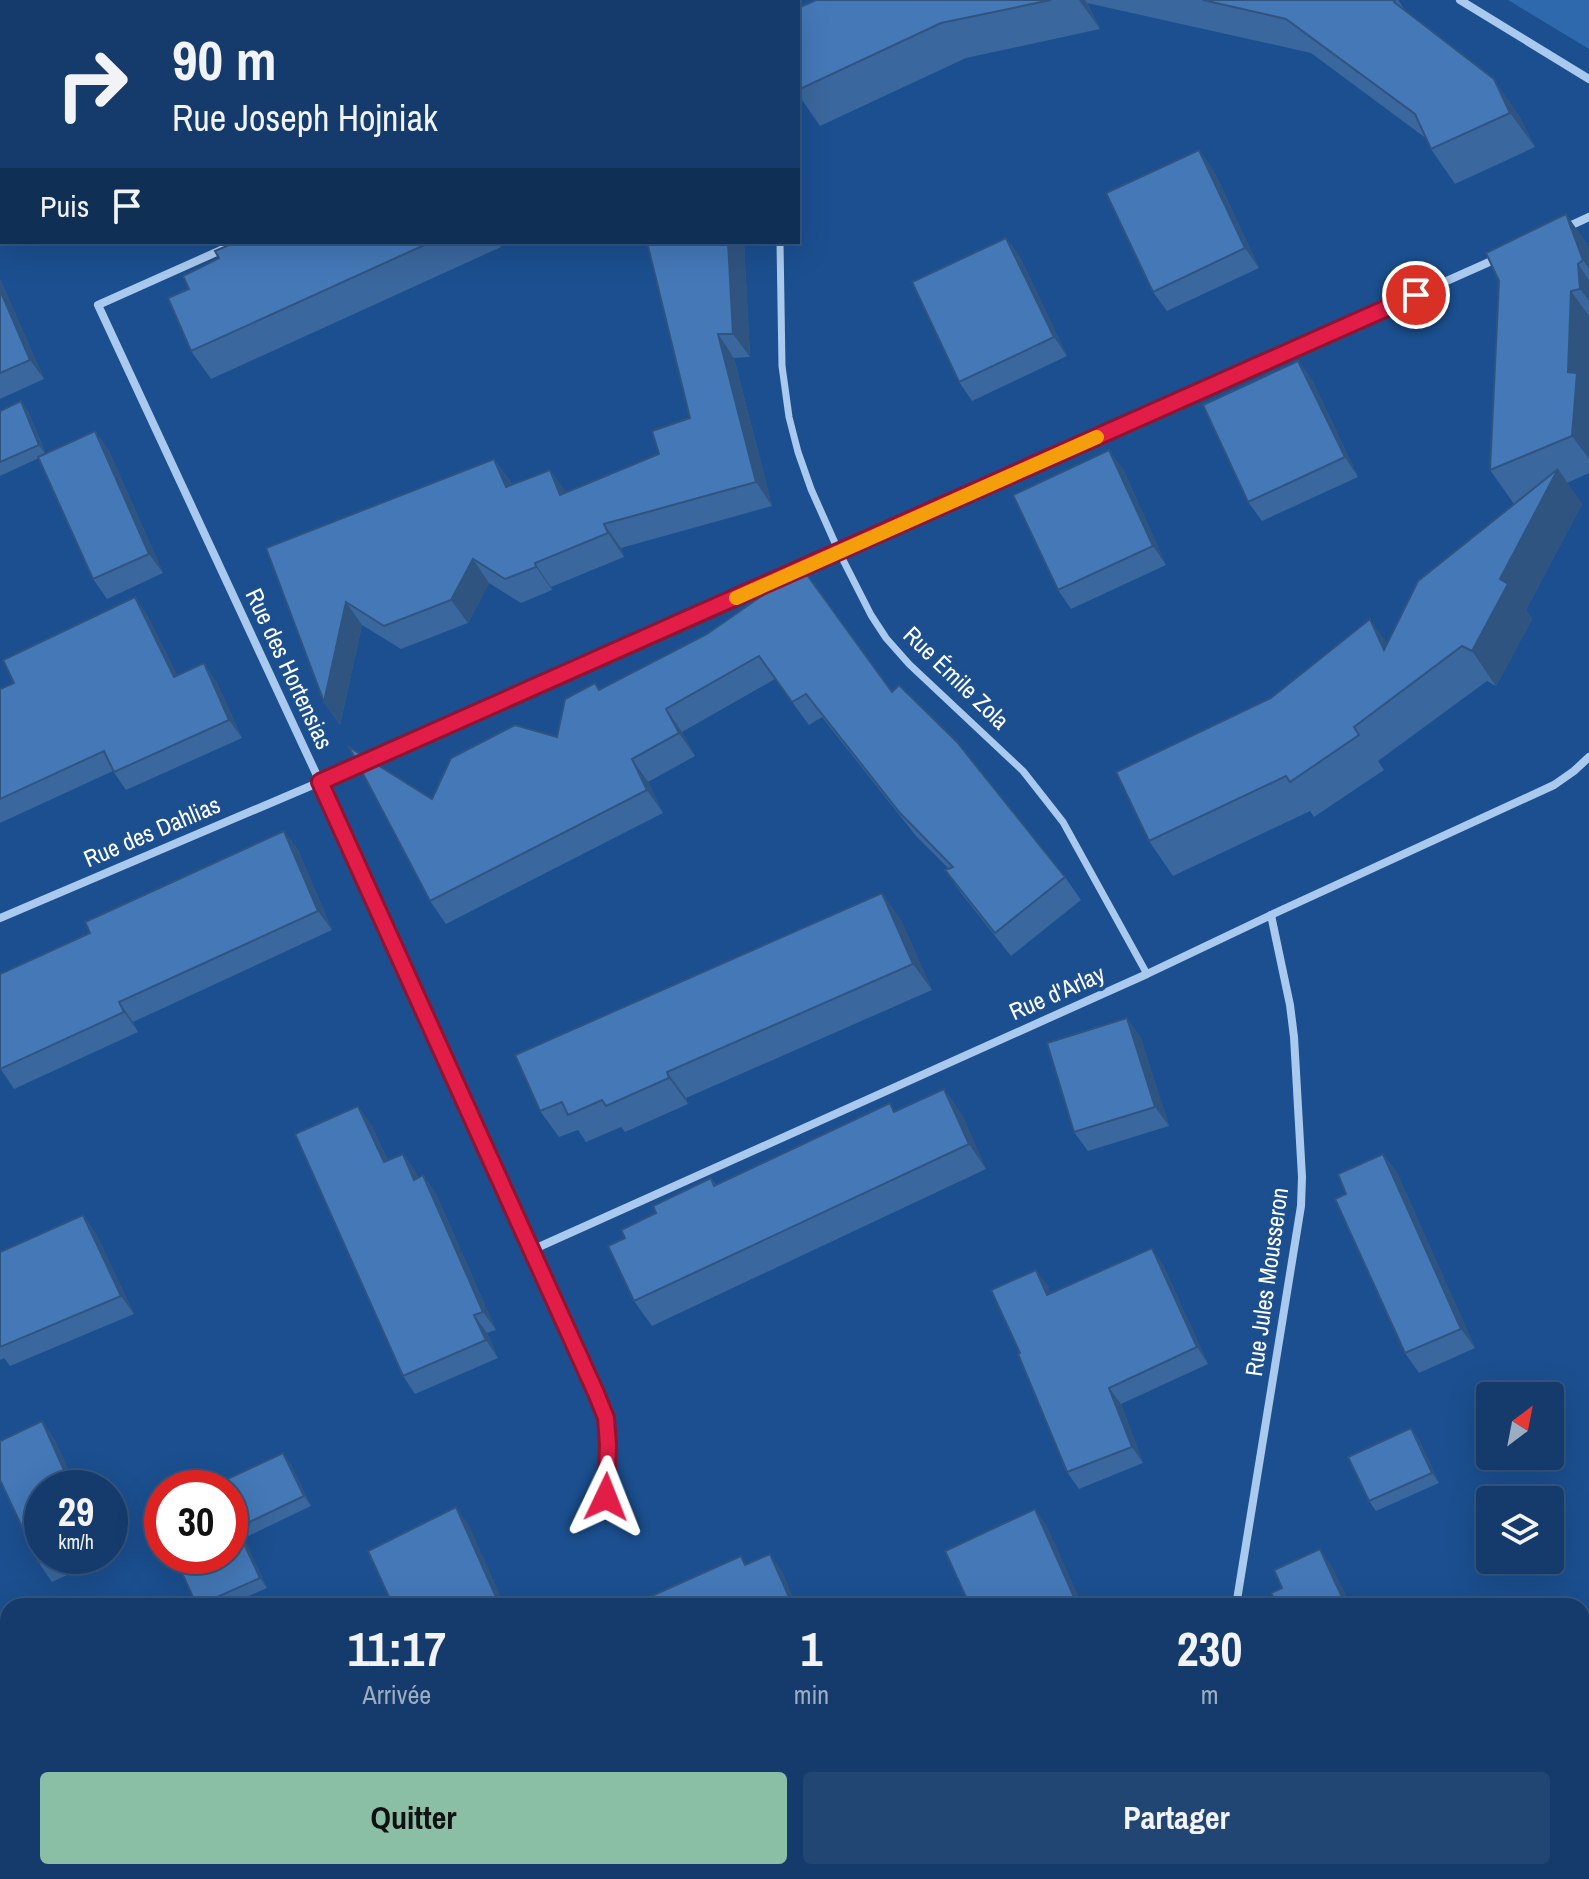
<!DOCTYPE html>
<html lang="fr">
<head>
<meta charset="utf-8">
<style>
  body { margin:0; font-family:"Archivo Narrow",sans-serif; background:#214673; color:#f1f3f6; height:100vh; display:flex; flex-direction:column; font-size:30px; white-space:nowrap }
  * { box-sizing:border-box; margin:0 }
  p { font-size:26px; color:#9dadc1 }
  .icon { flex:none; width:44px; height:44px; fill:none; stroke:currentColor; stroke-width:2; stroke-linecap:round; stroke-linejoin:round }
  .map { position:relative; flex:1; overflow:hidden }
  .side { position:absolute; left:0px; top:1598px; width:1590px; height:282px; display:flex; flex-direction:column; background:#143b6b; border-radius:24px 24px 0 0; box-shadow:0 8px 32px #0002,0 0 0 2px #33557e }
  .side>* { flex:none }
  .hud { position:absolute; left:0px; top:0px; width:800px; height:244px; box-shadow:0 8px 32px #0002,0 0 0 2px #33557e; background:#143b6b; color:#f1f3f6; overflow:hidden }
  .needle { width:52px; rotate:32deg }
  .fabs { position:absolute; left:1476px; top:1382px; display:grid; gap:16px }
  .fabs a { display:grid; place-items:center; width:88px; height:88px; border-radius:8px; background:#143b6b; box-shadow:0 8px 32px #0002,0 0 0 2px #33557e; font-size:40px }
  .speed { position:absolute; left:24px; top:1470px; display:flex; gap:16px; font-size:40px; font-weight:700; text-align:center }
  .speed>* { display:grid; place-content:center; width:104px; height:104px; border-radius:50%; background:#143b6b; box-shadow:0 8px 32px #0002,0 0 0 2px #33557e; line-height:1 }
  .speed small { font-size:20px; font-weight:400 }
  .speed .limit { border:12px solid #d22; background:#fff; color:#111 }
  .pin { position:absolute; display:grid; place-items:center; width:68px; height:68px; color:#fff; margin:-34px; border:4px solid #fff; border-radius:50%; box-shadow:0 2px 8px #0007 }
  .me { position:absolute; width:88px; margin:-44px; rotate:2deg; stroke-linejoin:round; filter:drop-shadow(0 0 6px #0008) }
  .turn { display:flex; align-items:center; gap:28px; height:168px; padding:0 40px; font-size:36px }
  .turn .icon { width:104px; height:104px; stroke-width:2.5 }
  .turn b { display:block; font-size:56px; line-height:68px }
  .then { display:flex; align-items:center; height:76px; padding:0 40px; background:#0003; gap:16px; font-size:30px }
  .eta { display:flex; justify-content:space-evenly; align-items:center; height:136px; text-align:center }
  .eta b { font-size:48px; font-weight:700; line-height:56px }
  .cta { display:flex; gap:16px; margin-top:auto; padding:16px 40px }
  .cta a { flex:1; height:92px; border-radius:8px; background:#8abfa5; color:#111; font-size:32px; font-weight:700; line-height:92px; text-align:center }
  .cta a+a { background:#214673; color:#f1f3f6 }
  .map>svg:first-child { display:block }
  .green { fill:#2e69ad }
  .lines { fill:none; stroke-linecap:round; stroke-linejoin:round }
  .pedestrian { stroke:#a9c9ee; stroke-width:7 }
  .minor { stroke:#a9c9ee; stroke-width:8 }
  .wall { fill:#3a679d }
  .shaded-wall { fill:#305480 }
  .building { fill:#4478b7; stroke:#305480; stroke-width:2 }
  .route-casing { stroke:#92132f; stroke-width:20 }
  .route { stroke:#e11d48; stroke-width:14 }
  .slow { stroke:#f59e0b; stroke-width:14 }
  .labels { text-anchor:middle; stroke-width:8; stroke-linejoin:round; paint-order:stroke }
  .street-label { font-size:24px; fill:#fff; stroke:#1b4f8f }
</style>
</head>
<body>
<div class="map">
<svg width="1589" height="1879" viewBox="0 0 1589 1879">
  <rect width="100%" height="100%" fill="#1b4f8f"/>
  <!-- green -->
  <path class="green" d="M1508,0H1589V49Z"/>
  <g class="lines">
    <!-- pedestrian -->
    <path class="pedestrian" d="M780,242L782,366L789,417L798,452L811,489L839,552L871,615L886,638L909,664L1023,771L1063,822L1147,974"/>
    <!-- minor -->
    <g class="minor">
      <path d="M1460,0L1589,79"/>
      <path d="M771,2L775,0"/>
      <path d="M1563,229L1589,217"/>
      <path d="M239,242L98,305L320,782L596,1393L606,1418L608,1445L606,1497"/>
      <path d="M0,918L320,782L1496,259"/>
      <path d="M532,1250L1147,974L1271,915L1554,785L1574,771L1589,757"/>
      <path d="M1236,1606L1301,1206L1302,1177L1294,1037L1290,1005L1271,915"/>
      <path d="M0,1672L8,1697"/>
      <path d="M64,1872L66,1879"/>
      <path d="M1114,1879L1119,1872"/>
    </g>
  </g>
  <!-- wall -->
  <g class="wall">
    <path d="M816,0H1398L1405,10L1518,114L1535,147L1455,184L1431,149L1427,139L1311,53L1087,3L1100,29L966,58L820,126L798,94V8Z"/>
    <path d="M1213,169L1259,268L1167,311L1153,292Z"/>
    <path d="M1566,214L1589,247V473L1567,483L1582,504L1526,610L1532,619L1496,686L1487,681L1378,761L1384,770L1314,817L1310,811L1173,876L1149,841L1387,643L1514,504L1490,470Z"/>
    <path d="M1006,238L1020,257L1067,356L972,401L959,382Z"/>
    <path d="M236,242H499L501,247L211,379L191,351L189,289Z"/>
    <path d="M647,242H744L750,357L734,358L772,506L621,548L624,557L551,587L552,590L521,603L489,583L468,623L401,649L362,625L340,725L324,702L266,548L494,459L512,484L550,470L566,493L659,454L690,418Z"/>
    <path d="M0,279L44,379L0,399Z"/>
    <path d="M1298,361L1312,380L1358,477L1262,521L1248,502Z"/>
    <path d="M0,411H28L46,454L95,431L109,451L163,573L107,599L93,579L39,458L0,476Z"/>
    <path d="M1123,469L1166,565L1071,609L1058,590Z"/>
    <path d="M135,597L147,615L177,675L216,681L242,738L126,790L113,771L0,823V689L14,683Z"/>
    <path d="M707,634L892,692L1065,877L1081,900L1011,956L961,893L945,870L949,869L916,836L822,717L809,725L775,679L682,732L695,756L648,782L663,813L446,924L430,901L432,799L557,737L595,683L600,690Z"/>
    <path d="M284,831L298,850L332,930L133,1022L138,1032L14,1089L0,1068L90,933Z"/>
    <path d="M901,920L932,990L686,1098L688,1104L625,1132L621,1127L586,1142L578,1130L559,1137L540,1111Z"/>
    <path d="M1140,1036L1169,1126L1088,1151L1074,1132Z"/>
    <path d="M944,1089L962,1115L986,1169L652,1326L634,1301L656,1213L711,1178L716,1185L896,1111Z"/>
    <path d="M371,1124L388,1161L403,1154L416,1172L418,1178L423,1175L436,1194L496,1330L487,1333L498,1358L415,1394L403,1376Z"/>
    <path d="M1383,1154L1397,1173L1475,1348L1419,1373L1405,1353L1346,1194Z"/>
    <path d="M83,1215L96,1234L134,1314L10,1366L4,1358L0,1360V1252Z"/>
    <path d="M1163,1265L1208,1364L1121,1404L1143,1463L1079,1489L1067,1472L1020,1353L1048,1286L1050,1293Z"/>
    <path d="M42,1421L55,1441L77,1488H42V1556H108L52,1582L39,1563Z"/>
    <path d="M1418,1438L1439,1483L1376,1511L1369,1501Z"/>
    <path d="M290,1463L311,1506L248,1536L241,1526Z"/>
    <path d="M239,1533L246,1543L267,1588L226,1606H197Z"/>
    <path d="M1347,1872H1382L1378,1879H1358Z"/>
  </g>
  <!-- shaded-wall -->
  <g class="shaded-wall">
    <path d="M1079,0H1085L1100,29Z"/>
    <path d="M1494,79L1518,114L1535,147L1510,113Z"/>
    <path d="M1199,150L1213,169L1259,268L1245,248Z"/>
    <path d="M1566,214L1589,247V269L1583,260Z"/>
    <path d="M1006,238L1020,257L1067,356L1054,337Z"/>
    <path d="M728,242H744L750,357L733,334Z"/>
    <path d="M1578,264L1589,280V301L1580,289Z"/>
    <path d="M0,279L44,379L30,360L0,290Z"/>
    <path d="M1571,291L1589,316V459L1572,436L1568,372Z"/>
    <path d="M718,334L734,358L772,506L756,482Z"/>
    <path d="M1298,361L1312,380L1358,477L1345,457Z"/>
    <path d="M21,401L28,411L46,455L39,445Z"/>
    <path d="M95,431L109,451L163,573L149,554Z"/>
    <path d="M1109,450L1123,469L1166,565L1153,546Z"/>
    <path d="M494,459L511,483L522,510L506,487Z"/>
    <path d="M1558,469L1582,504L1526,610L1532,619L1496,686L1472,651L1500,579Z"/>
    <path d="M550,470L567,493L560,495Z"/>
    <path d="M604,524L621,548L624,557L608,533Z"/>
    <path d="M473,559L489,583L468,623L451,600Z"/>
    <path d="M535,563L551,587L552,590L536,567Z"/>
    <path d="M135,597L147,615L187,694L174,677Z"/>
    <path d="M346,602L362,625L340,725L324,702Z"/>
    <path d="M1370,619L1395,654L1384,650Z"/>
    <path d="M204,663L216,681L242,738L229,720Z"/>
    <path d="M666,709L682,732L695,756L679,733Z"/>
    <path d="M632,759L648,782L663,813L647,790Z"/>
    <path d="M284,831L298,850L332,930L318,911Z"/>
    <path d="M882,893L901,920L932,990L913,964Z"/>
    <path d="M119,1002L133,1022L138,1032L124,1012Z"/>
    <path d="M1127,1018L1140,1036L1169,1126L1155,1107Z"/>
    <path d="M667,1072L686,1098L688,1104L669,1078Z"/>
    <path d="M944,1089L962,1115L986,1169L969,1144Z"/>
    <path d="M358,1106L371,1124L397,1181L384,1162Z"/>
    <path d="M403,1154L416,1172L427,1198L414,1180Z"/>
    <path d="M1383,1154L1397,1173L1475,1348L1461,1329Z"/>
    <path d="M423,1175L436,1194L496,1330L483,1312Z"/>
    <path d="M83,1215L96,1234L134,1314L121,1296Z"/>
    <path d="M1152,1248L1163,1265L1208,1364L1197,1347Z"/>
    <path d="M1036,1270L1048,1286L1058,1312L1047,1295Z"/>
    <path d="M474,1315L487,1333L498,1358L486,1340Z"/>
    <path d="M1109,1388L1121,1404L1143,1463L1132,1447Z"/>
    <path d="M42,1421L55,1441L77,1488H72Z"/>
    <path d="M1411,1428L1418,1438L1439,1483L1432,1473Z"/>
    <path d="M283,1453L290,1463L311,1506L304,1496Z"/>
    <path d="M456,1507L469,1525L505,1606H500Z"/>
    <path d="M1035,1509L1047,1526L1083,1606H1078Z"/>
    <path d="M239,1533L246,1543L267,1588L260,1578Z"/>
    <path d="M1320,1549L1333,1568L1351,1606H1346Z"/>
    <path d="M770,1554L782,1571L797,1606H793Z"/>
    <path d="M949,1872H953L957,1879H952Z"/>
    <path d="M1369,1872H1382L1378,1879H1366L1365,1878Z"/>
  </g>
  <!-- building -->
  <g class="building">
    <path d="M314,0H435L436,2H310Z"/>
    <path d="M816,0H1051L941,23L798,90V8Z"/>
    <path d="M1203,0H1395L1394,2L1494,79L1510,113L1431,149L1415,114L1286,19Z"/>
    <path d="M1199,150L1245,248L1153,292L1106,193Z"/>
    <path d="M1566,214L1583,260L1578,264L1580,289L1571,291L1568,372L1577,373L1572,436L1490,470L1499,281L1486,253Z"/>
    <path d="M1006,238L1054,337L959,382L912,282Z"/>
    <path d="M236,242H431L191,351L168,298L189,289L183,276L219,258L215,251Z"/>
    <path d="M647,242H728L733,334H718L756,482L604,524L608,533L535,563L536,567L505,579L473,559L451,600L384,626L346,602L324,702L266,548L494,459L506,487L550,470L560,495L659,454L652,431L690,418Z"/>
    <path d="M0,290L30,360L0,373Z"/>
    <path d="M1298,361L1345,457L1248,502L1203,405Z"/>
    <path d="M21,401L39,445L0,462V411Z"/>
    <path d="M95,431L149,554L93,579L38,457Z"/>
    <path d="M1109,450L1153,546L1058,590L1013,495Z"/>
    <path d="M1558,469L1500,579L1508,584L1472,651L1462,646L1354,727L1359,735L1290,782L1286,776L1149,841L1116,772L1271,698L1370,619L1384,650L1418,581Z"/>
    <path d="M802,568L892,692L899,685L957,742L1065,877L995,933L945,870L953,867L900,813L806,694L792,702L759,656L666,709L679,733L632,759L647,790L430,901L349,747L432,799L451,758L515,725L557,737L565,699L595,683L599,690L707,634Z"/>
    <path d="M135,597L174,677L204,663L229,720L114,772L104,751L0,799V689L14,683L3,660Z"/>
    <path d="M284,831L318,911L119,1002L124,1012L0,1069V974L90,933L85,922Z"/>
    <path d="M882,893L913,964L667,1072L669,1078L606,1106L602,1100L568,1115L562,1102L540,1111L515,1055Z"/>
    <path d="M1127,1018L1155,1107L1074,1132L1047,1043Z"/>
    <path d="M944,1089L969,1144L634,1301L608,1246L625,1238L621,1230L656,1213L653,1206L711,1178L714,1186L890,1103L894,1112Z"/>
    <path d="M358,1106L384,1162L403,1154L414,1180L423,1175L483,1312L474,1315L486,1340L403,1376L295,1134Z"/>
    <path d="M1383,1154L1461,1329L1405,1353L1335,1199L1346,1194L1338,1174Z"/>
    <path d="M83,1215L121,1296L0,1347V1252Z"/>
    <path d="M1152,1248L1197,1347L1109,1388L1132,1447L1067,1472L1018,1354L1020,1353L991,1290L1036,1270L1047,1295Z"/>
    <path d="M42,1421L72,1488H42V1556H53L39,1563L0,1480V1441Z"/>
    <path d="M1411,1428L1432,1473L1369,1501L1348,1457Z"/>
    <path d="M283,1453L304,1496L241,1526L230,1502V1488H223L221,1482Z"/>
    <path d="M456,1507L500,1606H393L368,1551Z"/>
    <path d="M1035,1509L1078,1606H970L945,1551Z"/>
    <path d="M239,1533L260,1578L197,1606L177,1562L190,1556H230V1537Z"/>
    <path d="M1320,1549L1346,1606H1277L1271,1593L1282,1588L1274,1570Z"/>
    <path d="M770,1554L793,1606H629L741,1556L745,1565Z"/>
    <path d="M860,1872H949L952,1879H845Z"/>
    <path d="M1254,1872H1271L1274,1879H1239Z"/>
    <path d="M1356,1872H1369L1365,1878Z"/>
  </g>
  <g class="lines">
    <!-- route casing -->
    <g class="route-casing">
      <path id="route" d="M606,1497L608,1445L606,1418L596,1393L320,782L1416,295"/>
    </g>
    <!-- route -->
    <use href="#route" class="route"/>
    <!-- slow -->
    <path class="slow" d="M736,598L1097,437"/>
  </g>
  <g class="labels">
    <!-- street labels -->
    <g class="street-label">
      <text transform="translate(289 669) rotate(65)" y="8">Rue des Hortensias</text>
      <text transform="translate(956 678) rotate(44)" y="8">Rue Émile Zola</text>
      <text transform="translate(152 832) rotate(-23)" y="8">Rue des Dahlias</text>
      <text transform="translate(1057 993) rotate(-24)" y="8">Rue d'Arlay</text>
      <text transform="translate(1267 1282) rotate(-82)" y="8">Rue Jules Mousseron</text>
    </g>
  </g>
</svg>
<div class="fabs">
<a><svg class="needle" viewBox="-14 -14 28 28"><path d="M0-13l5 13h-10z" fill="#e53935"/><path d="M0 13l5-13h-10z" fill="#9dadc1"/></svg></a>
<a><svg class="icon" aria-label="layers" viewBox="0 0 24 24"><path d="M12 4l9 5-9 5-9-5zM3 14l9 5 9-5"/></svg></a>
</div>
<div class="speed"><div>29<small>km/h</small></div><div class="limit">30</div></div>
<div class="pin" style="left:1416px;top:295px;background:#d93025"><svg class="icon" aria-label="arrive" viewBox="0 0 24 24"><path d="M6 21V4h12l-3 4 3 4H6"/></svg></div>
<svg class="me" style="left:606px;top:1497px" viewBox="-20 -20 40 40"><path d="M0-17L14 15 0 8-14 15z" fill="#e11d48" stroke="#fff" stroke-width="4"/></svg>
<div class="hud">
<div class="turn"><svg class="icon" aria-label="right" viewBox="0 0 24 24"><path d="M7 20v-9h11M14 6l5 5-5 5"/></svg><div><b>90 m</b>Rue Joseph Hojniak</div></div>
<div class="then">Puis<svg class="icon" aria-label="arrive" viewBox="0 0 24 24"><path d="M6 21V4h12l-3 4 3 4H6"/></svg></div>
</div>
<section class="side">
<div class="eta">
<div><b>11:17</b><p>Arrivée</p></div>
<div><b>1</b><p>min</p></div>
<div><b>230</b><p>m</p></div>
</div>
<div class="cta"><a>Quitter</a><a>Partager</a></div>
</section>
</div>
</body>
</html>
